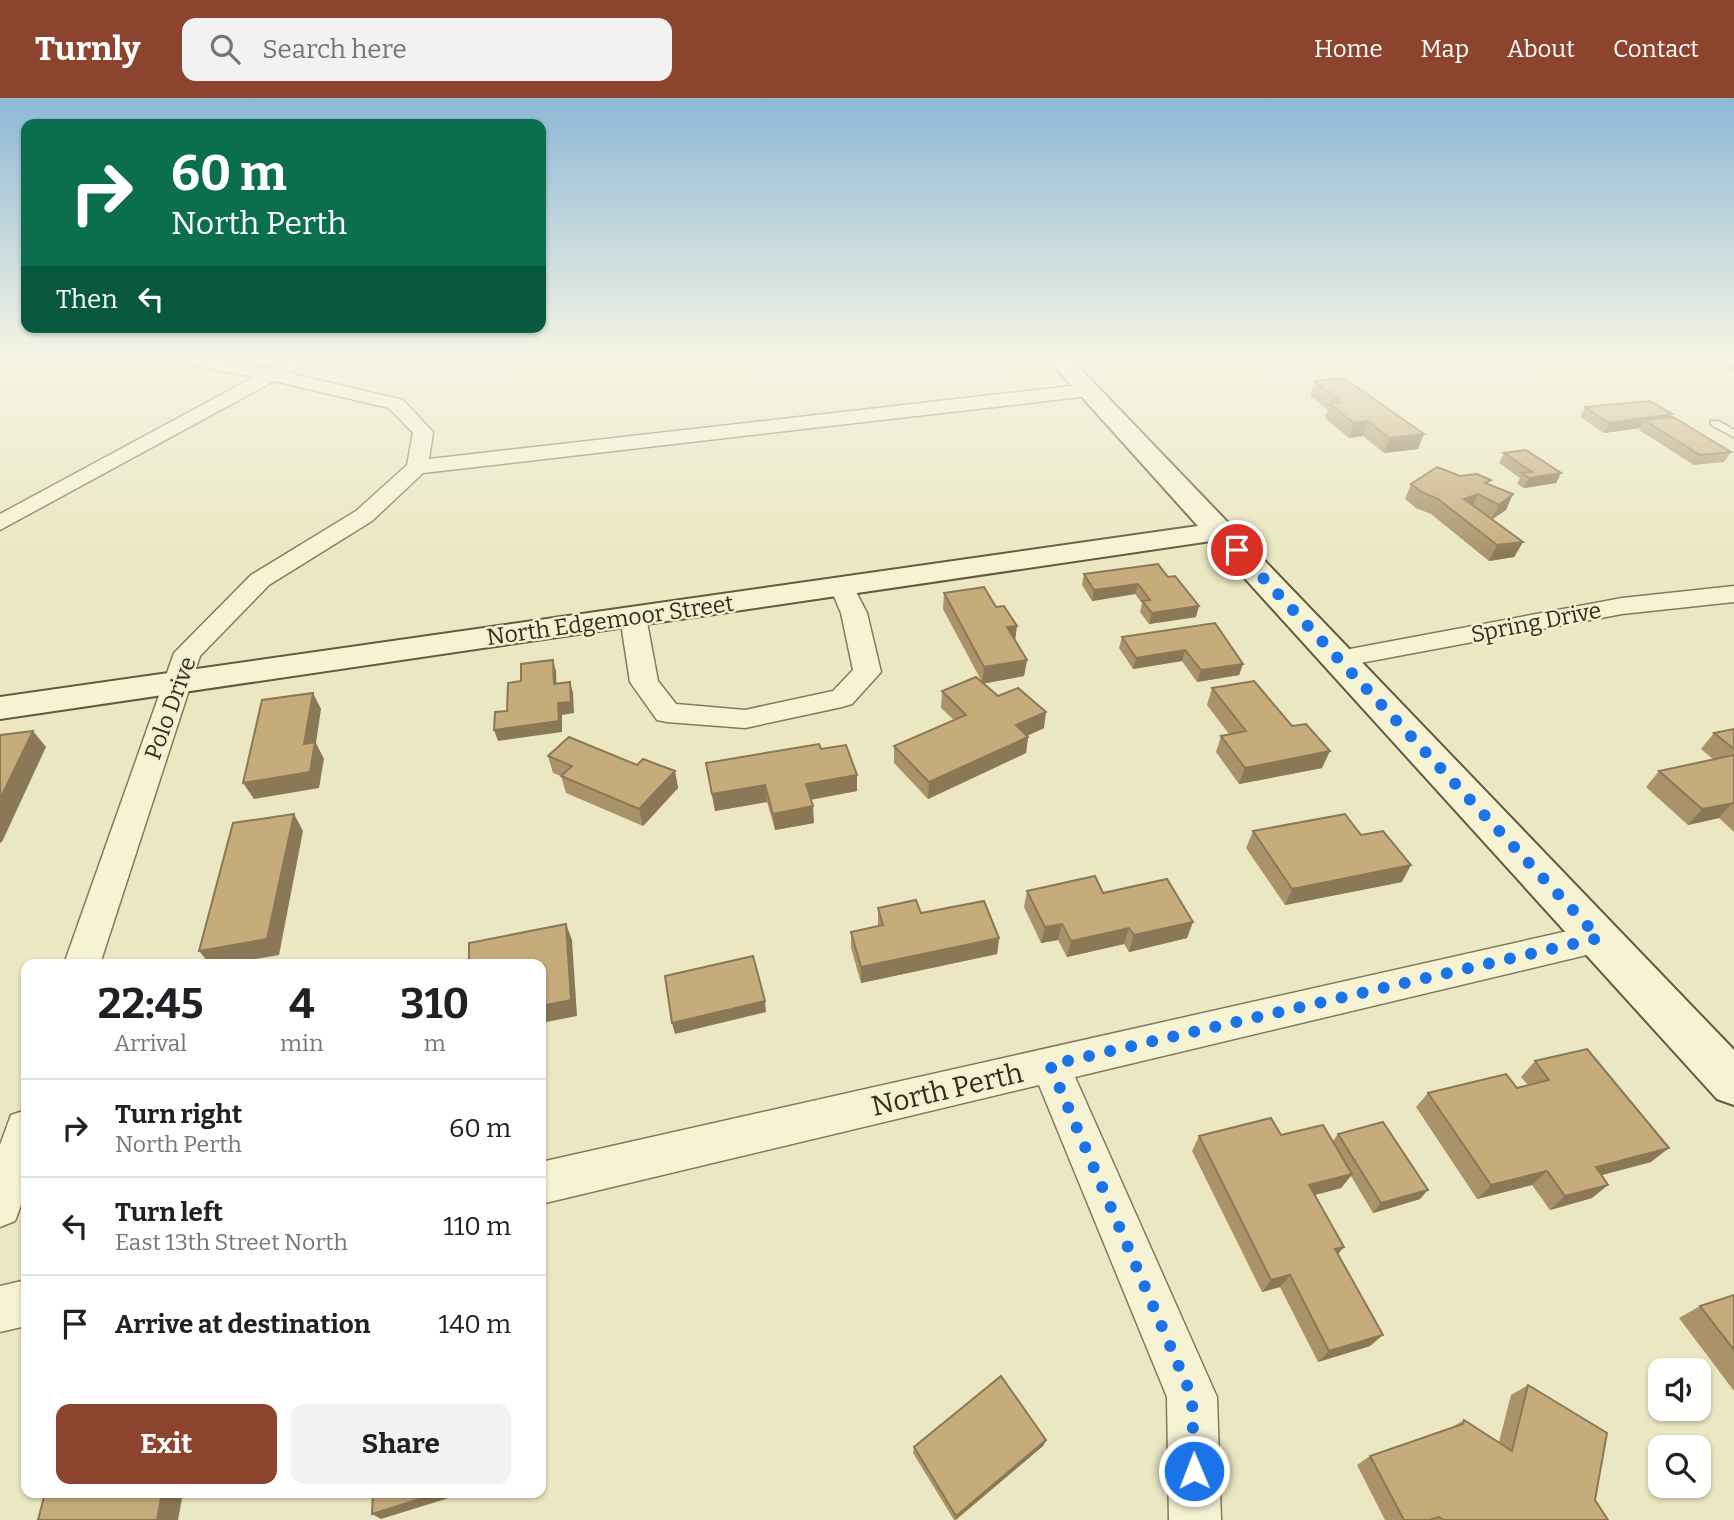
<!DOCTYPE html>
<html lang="en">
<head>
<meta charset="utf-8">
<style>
  body { margin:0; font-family:Bitter,serif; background:#f2f2f2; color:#202124; height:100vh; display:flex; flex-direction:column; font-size:26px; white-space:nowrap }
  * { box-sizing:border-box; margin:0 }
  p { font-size:23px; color:#757577 }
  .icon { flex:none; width:38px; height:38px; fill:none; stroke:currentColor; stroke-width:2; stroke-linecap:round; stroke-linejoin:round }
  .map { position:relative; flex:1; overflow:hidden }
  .drawer { position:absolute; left:21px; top:861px; width:525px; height:539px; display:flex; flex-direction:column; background:#fff; border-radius:14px; box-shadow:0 2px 5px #0004 }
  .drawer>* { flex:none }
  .banner { position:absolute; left:21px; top:21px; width:525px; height:214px; border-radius:14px; box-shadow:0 2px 5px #0004; background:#0b6e4f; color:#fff; overflow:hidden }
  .tools { position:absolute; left:1648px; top:1260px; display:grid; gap:14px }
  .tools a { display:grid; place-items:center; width:63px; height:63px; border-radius:14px; background:#fff; box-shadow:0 2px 5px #0004; font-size:35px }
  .pin { position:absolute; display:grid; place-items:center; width:60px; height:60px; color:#fff; margin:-30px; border:4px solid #fff; border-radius:50%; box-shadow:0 2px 7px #0007 }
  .me { position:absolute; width:77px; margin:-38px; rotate:359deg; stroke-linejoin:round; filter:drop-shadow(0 0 5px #0008) }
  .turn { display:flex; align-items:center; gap:24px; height:147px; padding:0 35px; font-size:32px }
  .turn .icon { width:91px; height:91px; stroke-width:2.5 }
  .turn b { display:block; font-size:49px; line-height:60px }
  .then { display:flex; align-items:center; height:66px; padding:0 35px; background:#0003; gap:14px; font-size:26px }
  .eta { display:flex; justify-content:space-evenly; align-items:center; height:119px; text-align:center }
  .eta b { font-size:42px; font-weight:700; line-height:49px }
  .cta { display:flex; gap:14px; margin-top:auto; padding:14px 35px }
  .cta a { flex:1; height:80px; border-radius:14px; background:#8d442f; color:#fff; font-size:28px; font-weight:700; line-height:80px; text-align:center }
  .cta a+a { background:#f2f2f2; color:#202124 }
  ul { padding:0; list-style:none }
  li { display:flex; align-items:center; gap:21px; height:98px; padding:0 35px; border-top:2px solid #e0e0e0 }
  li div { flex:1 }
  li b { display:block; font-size:26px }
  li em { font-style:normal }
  header { display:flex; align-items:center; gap:42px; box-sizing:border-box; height:98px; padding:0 35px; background:#8d442f; color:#fff }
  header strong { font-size:33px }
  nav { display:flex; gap:38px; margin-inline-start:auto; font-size:24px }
  .search { width:490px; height:63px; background:#f2f2f2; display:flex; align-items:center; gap:18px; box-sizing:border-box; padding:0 24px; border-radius:14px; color:#757577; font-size:26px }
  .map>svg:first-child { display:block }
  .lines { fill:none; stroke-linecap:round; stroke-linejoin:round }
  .lane-casing { stroke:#83795b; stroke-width:3 }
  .street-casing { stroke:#83795b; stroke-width:3 }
  .secondary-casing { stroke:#645a3e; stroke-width:4 }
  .lane { fill:#f6f3d5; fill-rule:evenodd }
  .street { fill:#f6f3d5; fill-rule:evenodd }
  .secondary { fill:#f6f3d5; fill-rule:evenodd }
  .wall { fill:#aa936a }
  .shaded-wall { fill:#8b7856 }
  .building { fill:#c6ab7b; stroke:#8b7856; stroke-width:2 }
  .route { stroke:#1a73e8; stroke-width:12; stroke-dasharray:0 21.6 }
  .labels { text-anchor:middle; stroke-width:5; stroke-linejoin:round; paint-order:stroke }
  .street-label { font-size:23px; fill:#342d1e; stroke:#f2f0d1 }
  .near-street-label { font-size:28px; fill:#342d1e; stroke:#f2f0d1 }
</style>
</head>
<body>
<header>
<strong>Turnly</strong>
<div class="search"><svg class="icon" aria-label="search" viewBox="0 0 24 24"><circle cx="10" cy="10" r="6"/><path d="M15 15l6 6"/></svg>Search here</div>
<nav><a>Home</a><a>Map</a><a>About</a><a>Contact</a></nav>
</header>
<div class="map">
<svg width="1734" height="1422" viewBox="0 0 1734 1422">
  <rect width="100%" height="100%" fill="#eae7c2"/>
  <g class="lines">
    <!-- lane casing -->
    <g class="lane-casing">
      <path id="lane" d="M1711,323H1719L1734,332V339L1711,327Z"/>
    </g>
    <!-- street casing -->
    <g class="street-casing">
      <g id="street">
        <path d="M167,259H204L269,271L292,259H314L289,275L403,302L433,334L429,361L1089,286L1098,292L1089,298L423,375L372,423L269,487L200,558L100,866H64L174,555L251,477L356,413L407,367L413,335L389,310L274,283L0,432V416L254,279L176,264Z"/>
        <path d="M842,482L851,484L867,515L881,574L852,606L842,609L745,630L667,624L657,622L630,584L620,519L624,514L633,511L642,514L646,519L658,583L676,606L745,612L833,593L853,572L841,515L830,489L833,484Z"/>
        <path d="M1734,488V504L1622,516L1339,569L1329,567L1325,561L1329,555L1339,553L1622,500Z"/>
        <path d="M1599,826L1611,830L1617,840L1611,850L1599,854L1075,979L1217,1299L1221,1422H1169L1167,1299L1039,987L541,1106V1064Z"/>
        <path d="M26,1012V1094L15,1123L0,1129V1047L11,1017Z"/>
        <path d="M26,1182V1228L0,1234V1188Z"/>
      </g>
    </g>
    <!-- secondary casing -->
    <g class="secondary-casing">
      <path id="secondary" d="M1046,259H1069L1734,952V1007L1717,1001L1211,443L0,621V599L1198,428Z"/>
    </g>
    <!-- lane -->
    <use href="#lane" class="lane"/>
    <!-- street -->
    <use href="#street" class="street"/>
    <!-- secondary -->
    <use href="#secondary" class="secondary"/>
  </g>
  <!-- wall -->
  <g class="wall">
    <path d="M1090,259H1119L1118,266L1099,268Z"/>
    <path d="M1719,259H1734V274L1715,265Z"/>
    <path d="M1314,283L1424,336L1418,351L1384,355L1363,338L1349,340L1325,320L1328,312L1310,298Z"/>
    <path d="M1585,309L1670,320L1731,354L1724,364L1694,367L1639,332L1640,330L1604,335L1580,319Z"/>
    <path d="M1504,355L1561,375L1556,385L1524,390L1517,386L1520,380L1499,365Z"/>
    <path d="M1460,378L1489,387L1506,412L1492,421L1523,444L1514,459L1489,463L1431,416L1416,410L1405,401L1411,386Z"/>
    <path d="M1158,466L1196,519L1149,526L1140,514L1142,505L1135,496L1092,503L1082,487L1084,476Z"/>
    <path d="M944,495L1015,542L1027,562L1024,578L983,585L998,598L1044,630L1027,638L1028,639L1026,655L928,701L894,665V648L954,622L941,610L942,593L982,584L943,511Z"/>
    <path d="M1215,525L1243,566L1239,577L1197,584L1182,563L1133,571L1119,550L1122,539Z"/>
    <path d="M1212,590L1292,628L1322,670L1239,686L1216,654L1221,638L1229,636L1207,607Z"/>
    <path d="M1734,631V734L1719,720L1688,727L1646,689L1659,673L1713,661L1701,651L1714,635Z"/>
    <path d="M821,651L857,693L811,702L814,725L775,732L767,704L715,713L706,665Z"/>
    <path d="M548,658L637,667L675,673L678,690L643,728L566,695L561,678L553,675Z"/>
    <path d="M1253,733L1361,737L1402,784L1285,807L1246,750Z"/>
    <path d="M1027,793L1103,795L1187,840L1129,854L1124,846L1067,859L1058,842L1041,845L1024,809Z"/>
    <path d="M878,810L921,815L999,840L997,856L861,885L851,850V834L878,828Z"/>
    <path d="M1535,963L1651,1064L1602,1077L1592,1100L1550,1112L1532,1087L1477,1101L1416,1009L1428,995L1517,990L1528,987L1521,979Z"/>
    <path d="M1338,1036L1420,1101L1373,1115L1351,1078L1341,1090L1315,1097L1338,1156L1370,1248L1318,1264L1280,1189L1262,1194L1192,1053L1199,1038L1281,1037L1333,1043Z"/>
    <path d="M1734,1197V1293L1679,1220L1700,1208Z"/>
    <path d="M1528,1287L1595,1402L1608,1422H1385L1357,1367L1370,1358L1449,1331L1464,1322L1499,1344L1511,1297Z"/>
    <path d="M1046,1342L1043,1348L956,1422H954L913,1355L914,1349Z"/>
  </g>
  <!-- shaded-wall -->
  <g class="shaded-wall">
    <path d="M1100,259H1119L1118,266L1099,268Z"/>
    <path d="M1672,316L1666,326L1644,322L1640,330L1604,335L1609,325Z"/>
    <path d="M1368,323L1363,338L1349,340L1354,325Z"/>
    <path d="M1424,336L1418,351L1384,355L1389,340Z"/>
    <path d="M1561,375L1556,385L1524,390L1529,380Z"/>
    <path d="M1478,396L1471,411L1464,401Z"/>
    <path d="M1513,396L1506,412L1491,422L1499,407Z"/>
    <path d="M1523,444L1514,459L1489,463L1497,447Z"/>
    <path d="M1138,486L1135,496L1092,503L1094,492Z"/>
    <path d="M1199,508L1196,519L1149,526L1152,515Z"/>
    <path d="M1017,528L1015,544L1007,529Z"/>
    <path d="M1185,552L1182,563L1133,571L1136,560Z"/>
    <path d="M553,562L556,573L557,597L554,586Z"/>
    <path d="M1027,562L1024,578L982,586L984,569Z"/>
    <path d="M1243,566L1239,577L1197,584L1201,572Z"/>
    <path d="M570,584L573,595L574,615L562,617V634L498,643L494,632Z"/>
    <path d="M313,595L321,611L316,645L324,661L319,690L254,701L243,685L304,646Z"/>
    <path d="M1046,614L1044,630L1014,644L1016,627Z"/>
    <path d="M33,633L46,649L2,744L0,745V701Z"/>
    <path d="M1028,639L1026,655L928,701L929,684Z"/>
    <path d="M1330,653L1322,670L1239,686L1245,670Z"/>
    <path d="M675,673L678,690L643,728L639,711Z"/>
    <path d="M857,677V693L807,702L806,686Z"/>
    <path d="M765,687L767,704L715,713L712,696Z"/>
    <path d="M1733,704L1719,720L1688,727L1702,711Z"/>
    <path d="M813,708L814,725L775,732L773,716Z"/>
    <path d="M294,716L303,733L279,857L226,866H210L199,853Z"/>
    <path d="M1411,767L1402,784L1285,807L1292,791Z"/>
    <path d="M1193,824L1187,840L1129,854L1134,837Z"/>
    <path d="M566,826L572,842L577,918L541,925V908Z"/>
    <path d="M1062,826L1058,842L1041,845L1045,829Z"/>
    <path d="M1129,830L1124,846L1067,859L1071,843Z"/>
    <path d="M999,840L997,856L861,885V869Z"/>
    <path d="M765,903L766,914L675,936L672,925Z"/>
    <path d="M1669,1050L1651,1064L1579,1083L1596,1069Z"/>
    <path d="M1547,1073L1532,1087L1477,1101L1491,1087Z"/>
    <path d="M1352,1076L1341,1090L1299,1101L1309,1087Z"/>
    <path d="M1608,1087L1592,1100L1550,1112L1565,1098Z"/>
    <path d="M1428,1092L1420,1101L1373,1115L1381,1105Z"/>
    <path d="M1344,1149L1333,1162L1335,1151Z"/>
    <path d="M1290,1177L1280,1189L1262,1194L1271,1182Z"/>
    <path d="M1383,1237L1370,1248L1318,1264L1329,1253Z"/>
    <path d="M1046,1342L1043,1348L955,1422L956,1418Z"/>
    <path d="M162,1395H183L178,1422H157Z"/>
    <path d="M439,1395H465L381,1421L372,1416Z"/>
  </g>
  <!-- building -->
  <g class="building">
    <path d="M1344,280L1424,336L1389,340L1368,323L1354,325L1330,306L1341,304L1314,283Z"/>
    <path d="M1650,303L1672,316L1609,325L1585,309Z"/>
    <path d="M1673,319L1731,354L1700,357L1644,322Z"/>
    <path d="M1526,352L1561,375L1529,380L1522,375L1532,374L1504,355Z"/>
    <path d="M1437,369L1460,378L1477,376L1491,382L1485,385L1513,396L1499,407L1478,396L1464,401L1523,444L1497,447L1438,401L1422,394L1411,386Z"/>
    <path d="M1158,466L1168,479L1175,478L1199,508L1152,515L1142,503L1150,502L1138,486L1094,492L1084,476Z"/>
    <path d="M984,489L996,509L1004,508L1017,528L1007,529L1027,562L984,569L944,495Z"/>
    <path d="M1215,525L1243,566L1201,572L1185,552L1136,560L1122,539Z"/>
    <path d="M553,562L554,586L570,584L571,604L558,605L559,623L494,632L495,614L507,613L508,585L521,583V566Z"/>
    <path d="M976,579L998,598L1018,590L1046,614L1016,627L1028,639L929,684L894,648L966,617L942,593Z"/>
    <path d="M1254,583L1292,628L1306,626L1330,653L1245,670L1221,638L1246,633L1212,590Z"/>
    <path d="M313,595L304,646L315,644L310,674L243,685L262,602Z"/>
    <path d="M1734,631V651L1714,635Z"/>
    <path d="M33,633L0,701V637Z"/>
    <path d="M569,639L637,667L643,661L675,673L639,711L561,678L572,668L548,658Z"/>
    <path d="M819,646L821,651L846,647L857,677L806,686L813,708L773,716L765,687L712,696L706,665Z"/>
    <path d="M1734,657V705L1702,711L1659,673Z"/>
    <path d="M294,716L267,841L199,853L233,725Z"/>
    <path d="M1345,716L1361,737L1383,733L1411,767L1292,791L1253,733Z"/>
    <path d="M1095,778L1103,795L1167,781L1193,824L1134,837L1129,830L1071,843L1062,826L1045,829L1027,793Z"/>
    <path d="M916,802L921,815L984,803L999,840L861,869L851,834L883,827L878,810Z"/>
    <path d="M566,826L571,902L541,908V866H469V845Z"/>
    <path d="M753,858L765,903L672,925L665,878Z"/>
    <path d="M1587,951L1669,1050L1596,1069L1608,1087L1565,1098L1547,1073L1491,1087L1428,995L1506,976L1517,990L1549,982L1535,963Z"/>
    <path d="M1271,1020L1281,1037L1323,1027L1352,1076L1309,1087L1344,1149L1335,1151L1383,1237L1329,1253L1290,1177L1271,1182L1199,1038Z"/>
    <path d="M1383,1024L1428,1092L1381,1105L1338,1036Z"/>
    <path d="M1734,1197V1252L1700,1208Z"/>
    <path d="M1001,1278L1046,1342L956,1418L914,1349Z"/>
    <path d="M1528,1287L1607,1335L1595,1402L1608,1422H1444L1439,1419L1429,1422H1404L1370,1358L1463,1326L1464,1322L1512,1353Z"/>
    <path d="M45,1395H162L157,1422H38Z"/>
    <path d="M373,1395H439L372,1416Z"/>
  </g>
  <!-- sky -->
  <linearGradient id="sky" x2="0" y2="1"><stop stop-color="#8db8d6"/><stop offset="0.57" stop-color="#f6f4e4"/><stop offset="1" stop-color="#f6f4e4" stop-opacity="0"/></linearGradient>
  <rect width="1734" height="458" fill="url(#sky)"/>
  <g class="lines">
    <!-- route -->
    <path class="route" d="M1194,1373L1192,1299L1050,967L1599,840L1237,452"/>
  </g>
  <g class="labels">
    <!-- street labels -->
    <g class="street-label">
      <text transform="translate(610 522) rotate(-8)" y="8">North Edgemoor Street</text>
      <text transform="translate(1536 524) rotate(-11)" y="8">Spring Drive</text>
      <text transform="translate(170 610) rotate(-70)" y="8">Polo Drive</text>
    </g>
    <!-- near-street labels -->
    <g class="near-street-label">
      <text transform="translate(947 991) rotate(-13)" y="10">North Perth</text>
    </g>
  </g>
</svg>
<div class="tools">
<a><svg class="icon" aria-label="sound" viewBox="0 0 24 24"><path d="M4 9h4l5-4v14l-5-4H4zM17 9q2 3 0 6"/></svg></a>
<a><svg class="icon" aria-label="search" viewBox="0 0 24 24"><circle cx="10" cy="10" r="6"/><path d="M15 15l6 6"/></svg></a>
</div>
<div class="pin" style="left:1237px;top:452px;background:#d93025"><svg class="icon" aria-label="arrive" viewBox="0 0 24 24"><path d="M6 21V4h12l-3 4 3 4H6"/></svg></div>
<svg class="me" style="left:1194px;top:1373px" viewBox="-20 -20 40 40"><circle r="17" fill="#1a73e8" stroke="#fff" stroke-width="3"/><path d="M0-11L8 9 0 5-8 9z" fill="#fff"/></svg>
<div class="banner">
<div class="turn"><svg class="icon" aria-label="right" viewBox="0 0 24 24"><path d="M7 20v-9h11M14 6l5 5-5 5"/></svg><div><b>60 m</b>North Perth</div></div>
<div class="then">Then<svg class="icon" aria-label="left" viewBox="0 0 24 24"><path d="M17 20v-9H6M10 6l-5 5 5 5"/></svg></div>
</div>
<section class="drawer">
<div class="eta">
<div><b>22:45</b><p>Arrival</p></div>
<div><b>4</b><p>min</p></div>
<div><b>310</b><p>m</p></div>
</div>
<ul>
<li><svg class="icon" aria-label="right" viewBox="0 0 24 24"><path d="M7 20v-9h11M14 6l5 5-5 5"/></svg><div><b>Turn right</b><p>North Perth</p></div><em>60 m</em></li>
<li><svg class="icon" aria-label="left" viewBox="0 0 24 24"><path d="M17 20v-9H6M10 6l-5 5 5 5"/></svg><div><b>Turn left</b><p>East 13th Street North</p></div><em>110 m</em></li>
<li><svg class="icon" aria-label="arrive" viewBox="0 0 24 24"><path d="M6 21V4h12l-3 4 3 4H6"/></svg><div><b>Arrive at destination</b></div><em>140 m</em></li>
</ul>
<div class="cta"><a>Exit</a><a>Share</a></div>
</section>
</div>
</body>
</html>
